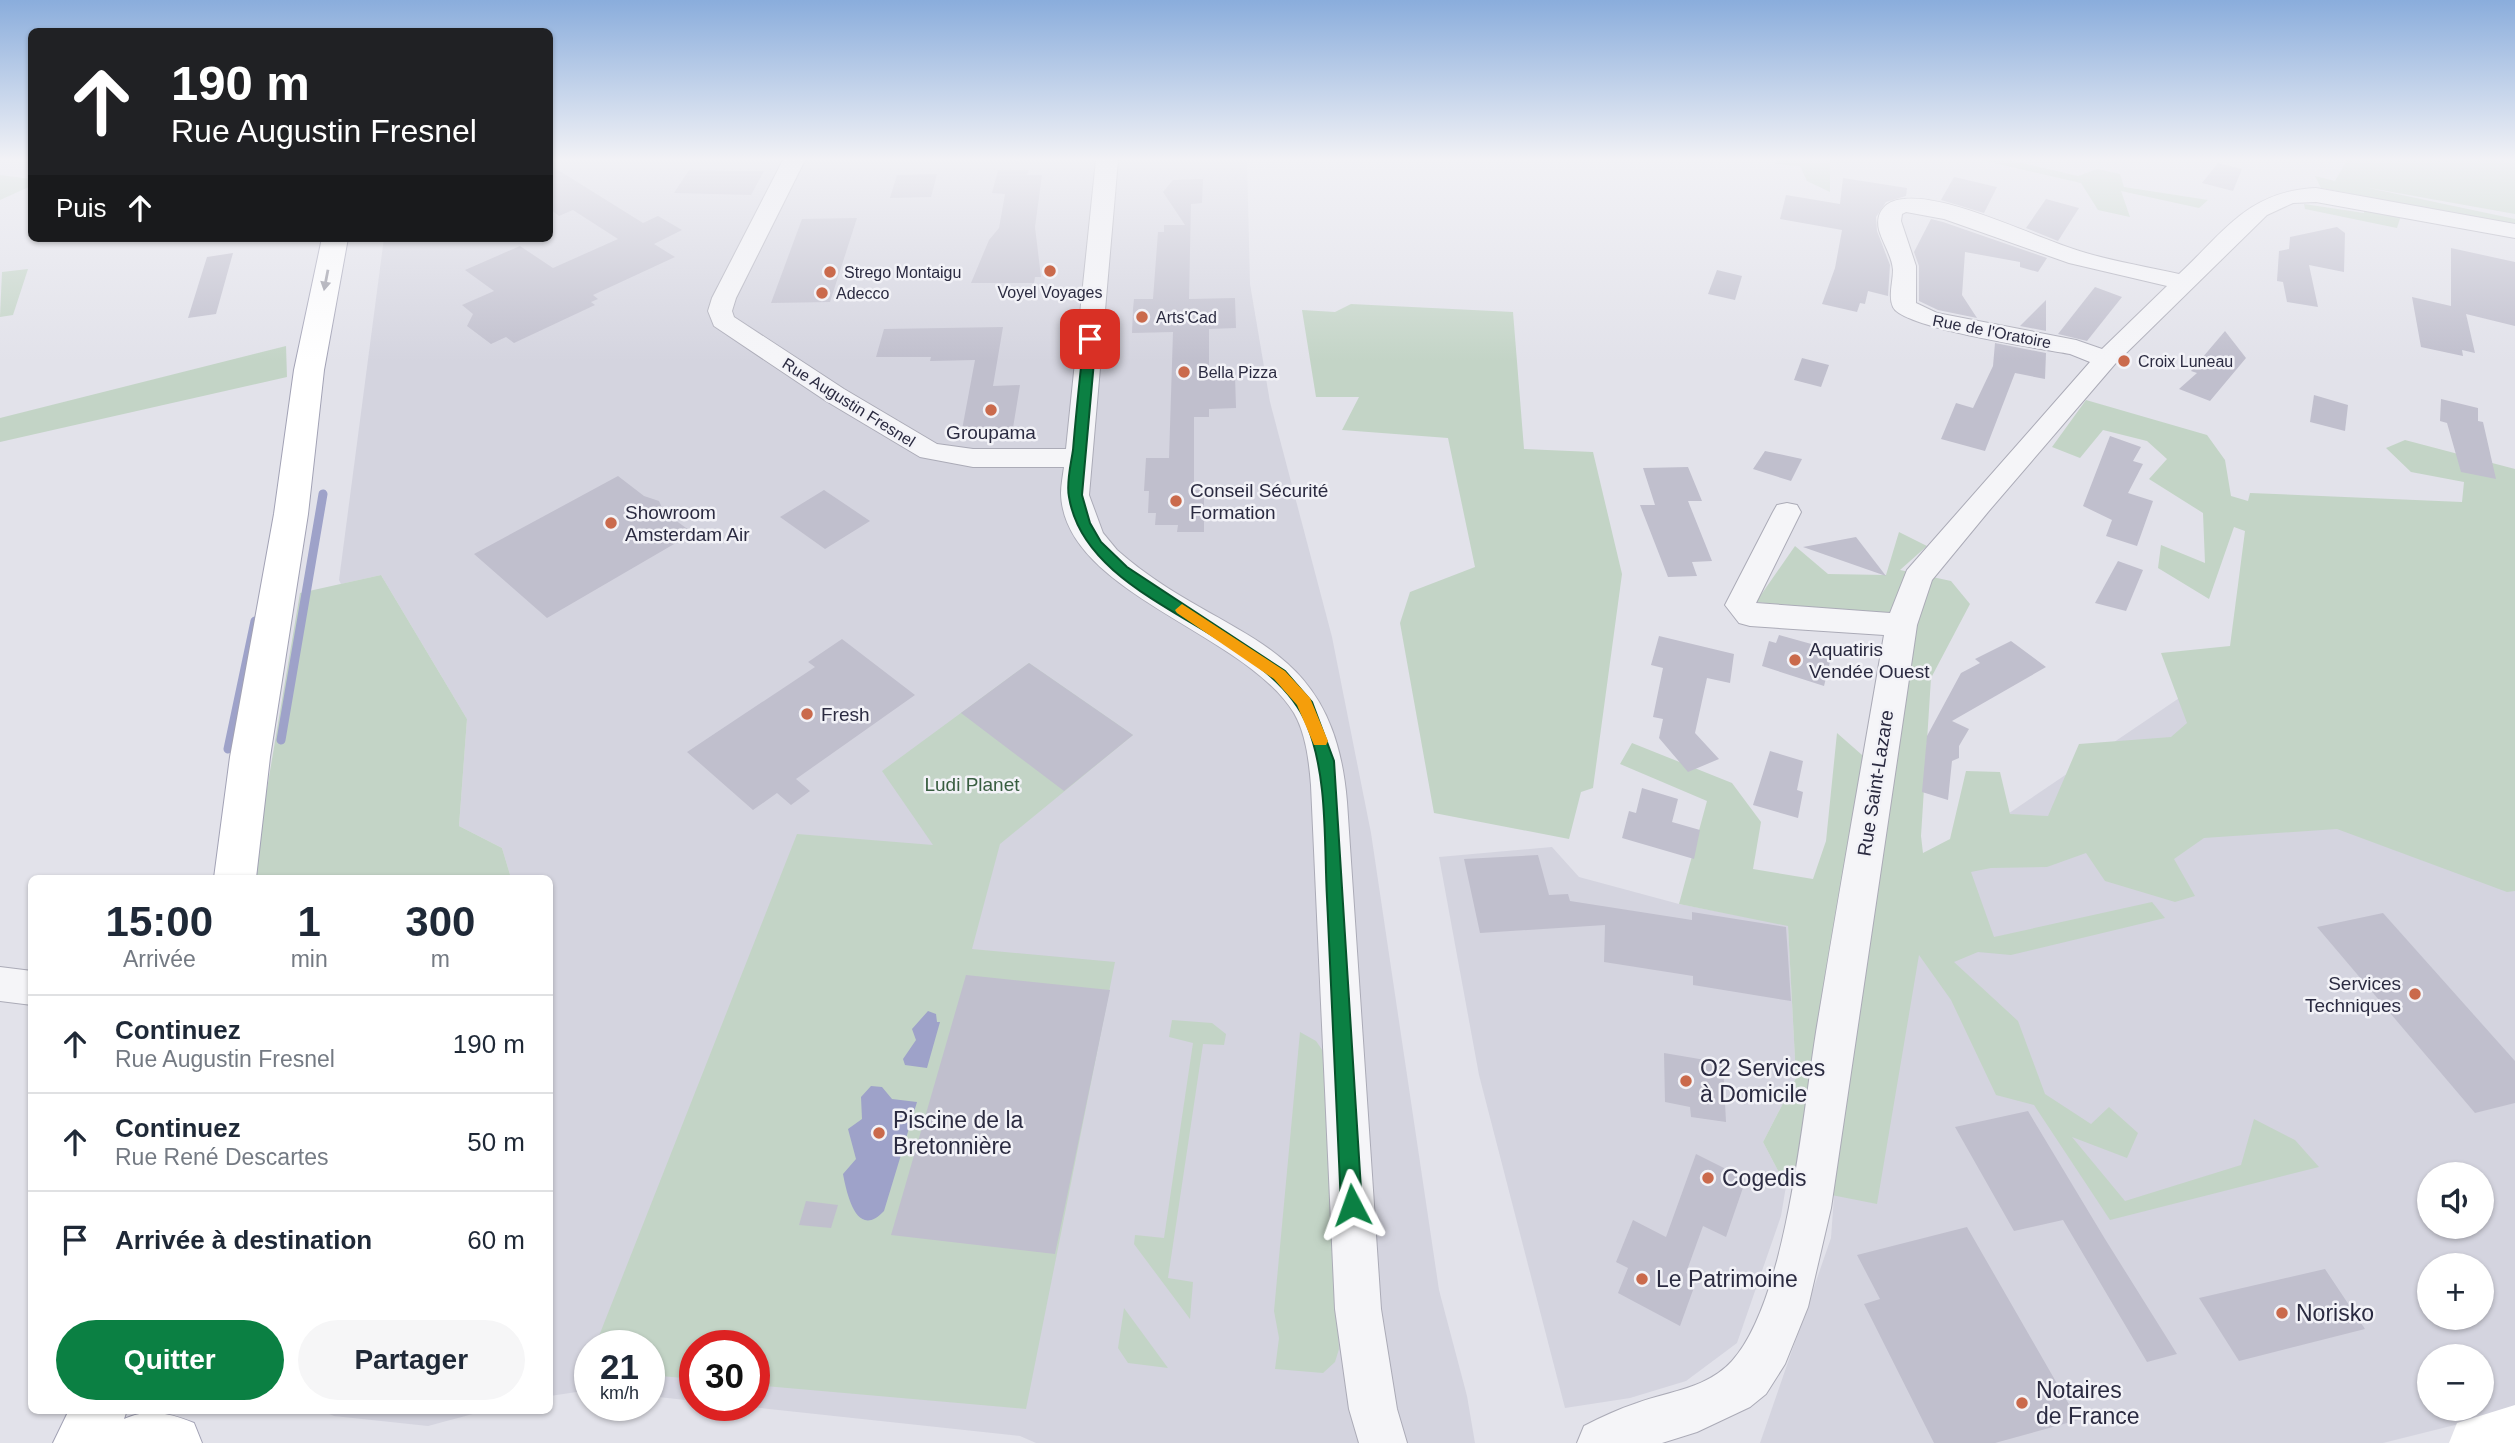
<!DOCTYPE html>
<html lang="fr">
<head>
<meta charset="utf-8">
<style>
  body { margin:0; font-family:Arial,sans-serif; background:#f6f6f7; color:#1f2937; height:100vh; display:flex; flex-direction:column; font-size:26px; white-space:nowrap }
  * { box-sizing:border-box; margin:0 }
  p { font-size:23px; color:#747a83 }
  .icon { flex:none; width:38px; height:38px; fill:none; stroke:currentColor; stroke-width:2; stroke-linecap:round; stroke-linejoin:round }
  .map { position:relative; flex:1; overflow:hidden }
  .details { position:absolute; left:28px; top:875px; width:525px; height:539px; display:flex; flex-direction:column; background:#fff; border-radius:10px; box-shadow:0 2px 5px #0004 }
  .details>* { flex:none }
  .banner { position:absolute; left:28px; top:28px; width:525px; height:214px; border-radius:10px; box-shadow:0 2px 5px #0004; background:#202124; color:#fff; overflow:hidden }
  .tools { position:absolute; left:2417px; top:1162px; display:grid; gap:14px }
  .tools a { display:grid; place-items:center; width:77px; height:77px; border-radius:50%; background:#fff; box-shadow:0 2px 5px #0004; font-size:35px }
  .speed { position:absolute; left:574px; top:1330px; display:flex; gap:14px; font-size:35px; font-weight:700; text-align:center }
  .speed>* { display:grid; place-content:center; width:91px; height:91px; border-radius:50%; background:#fff; box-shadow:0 2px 5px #0004; line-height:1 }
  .speed small { font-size:18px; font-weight:400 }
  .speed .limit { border:10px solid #d22; background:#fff; color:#111 }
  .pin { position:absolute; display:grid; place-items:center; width:60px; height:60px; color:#fff; margin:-30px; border-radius:14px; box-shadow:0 4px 10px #0006 }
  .me { position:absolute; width:77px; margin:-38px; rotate:356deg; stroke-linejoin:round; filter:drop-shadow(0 0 5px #0008) }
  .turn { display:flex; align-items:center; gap:24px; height:147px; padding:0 28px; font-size:32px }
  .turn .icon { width:91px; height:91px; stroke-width:2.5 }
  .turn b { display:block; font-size:49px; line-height:60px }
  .then { display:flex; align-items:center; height:66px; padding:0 28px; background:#0003; gap:14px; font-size:26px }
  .eta { display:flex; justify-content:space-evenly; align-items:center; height:119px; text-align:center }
  .eta b { font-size:42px; font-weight:700; line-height:49px }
  .button { display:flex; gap:14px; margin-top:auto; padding:14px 28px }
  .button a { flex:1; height:80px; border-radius:42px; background:#0b8043; color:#fff; font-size:28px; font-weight:700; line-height:80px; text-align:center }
  .button a+a { background:#f6f6f7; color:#1f2937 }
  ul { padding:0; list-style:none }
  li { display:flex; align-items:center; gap:21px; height:98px; padding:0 28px; border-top:2px solid #e0e1e3 }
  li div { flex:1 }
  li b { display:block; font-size:26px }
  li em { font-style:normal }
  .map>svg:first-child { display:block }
  .built { fill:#d4d4df; fill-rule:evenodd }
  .green { fill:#c3d4c6 }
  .water { fill:#9ea2c9 }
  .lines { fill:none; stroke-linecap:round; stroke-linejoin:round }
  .stream { stroke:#9ea2c9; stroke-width:9 }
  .building { fill:#c0bfcd }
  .minor-casing { stroke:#ababb7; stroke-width:2 }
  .primary-casing { stroke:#a2a2b5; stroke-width:2 }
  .minor { fill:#f5f5f8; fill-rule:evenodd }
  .secondary { fill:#fff; fill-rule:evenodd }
  .primary { fill:#fff; fill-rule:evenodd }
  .oneway { fill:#9595a0 }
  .route { fill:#0b8043; stroke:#07532c; stroke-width:2 }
  .slow { fill:#f59e0b }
  .poi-dot { fill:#ca6a4c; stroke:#f2f2f7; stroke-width:2.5 }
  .labels { text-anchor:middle; stroke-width:5; stroke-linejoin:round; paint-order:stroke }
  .far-poi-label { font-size:16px; fill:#2b2b41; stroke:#f2f2f7; text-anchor:start }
  .far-street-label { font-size:16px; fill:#2b2b41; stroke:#f2f2f7 }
  .poi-label { font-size:19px; fill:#2b2b41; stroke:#f2f2f7; text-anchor:start }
  .street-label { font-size:19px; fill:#2b2b41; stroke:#f2f2f7 }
  .park-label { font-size:19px; fill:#385d40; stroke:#f2f2f7 }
  .near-poi-label { font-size:23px; fill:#2b2b41; stroke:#f2f2f7; text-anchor:start }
</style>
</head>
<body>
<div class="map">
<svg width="2515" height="1443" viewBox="0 0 2515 1443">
  <rect width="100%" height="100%" fill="#e2e2ea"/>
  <!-- built -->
  <g class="built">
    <path d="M550,160H1247L1250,284L1270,402L1332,637L1371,833L1439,1290L1467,1396L1475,1443H1036L1020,1436L733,1405H754V1346H695V1401L649,1396V1346H590V1390L550,1396V878H511L502,848L459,826L467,719L381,575L341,584L339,580L384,238H550Z"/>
    <path d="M2228,665L2515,805V1410L2383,1443H1760L1831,1238L1854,918ZM2429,1174H2482V1227H2429ZM2429,1265H2482V1318H2429ZM2429,1356H2482V1409H2429Z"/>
    <path d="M1552,847L1579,877L1679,904L1788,925L1796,1078L1763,1142L1786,1186L1781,1216L1737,1343L1686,1381L1630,1398L1565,1408L1479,1075L1439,857Z"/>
    <path d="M322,1411H484L428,1426L334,1416Z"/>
  </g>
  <!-- green -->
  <g class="green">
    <path d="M1775,160H1830V192L1807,181L1800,166L1776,164Z"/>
    <path d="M1981,160H2009L2078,176L2097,169L2120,174L2124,187L2208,200L2199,208L2121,191L2130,217L2098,210L2081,183Z"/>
    <path d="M2347,160H2515V214L2364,187L2515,219V226L2404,206L2397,228L2305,209L2304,204L2364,213V196L2321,188L2315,176L2335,181Z"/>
    <path d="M0,175L31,179V186L0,200Z"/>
    <path d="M28,269L13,315L0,317L2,272Z"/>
    <path d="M1351,304L1513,312L1524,449L1593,452L1622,574L1593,788L1581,792L1569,839L1434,813L1400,623L1410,592L1475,567L1448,438L1342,430L1359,397H1316L1302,310L1335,312Z"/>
    <path d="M286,346L287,377L0,442V418Z"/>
    <path d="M2086,400L2207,435L2225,460L2231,496L2248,501L2250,493L2462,502L2464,482L2411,472L2386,448L2405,440L2515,469V891L2507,892L2337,829L2204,838L2174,859L2195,896L2175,902L2105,881L2086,853L2047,867L1991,868L1971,872L1994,937L2152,902L2165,918L2011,955L1978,952L1954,962L2018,1021L2045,1094L2091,1124L2109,1107L2138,1133L2127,1158L2072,1137L2125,1201L2241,1165L2254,1119L2295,1140L2319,1167L2110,1220L2034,1105L1996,1095L1951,1000L1919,955L1877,1204L1786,1186L1763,1142L1796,1078L1788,926L1679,904L1707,801L1620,764L1632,743L1732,783L1761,822L1753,869L1813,879L1826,841L1837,733L1894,783L1915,626L1876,613L1756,602L1795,546L1828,574L1886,575L1899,532L1927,546L1900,570L1951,581L1970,604L1931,678L1921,836L1923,853L1950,839L1966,771L2000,772L2010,814L2048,816L2079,744L2171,737L2187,723L2161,653L2230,646L2245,531L2234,527L2209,599L2158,568L2161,545L2205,563L2203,513L2149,479L2167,459L2147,441L2103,430L2080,458L2052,447Z"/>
    <path d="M381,575L467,719L459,826L502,848L511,878H252L300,593Z"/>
    <path d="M1029,663L1133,735L1000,844L972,949L1115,962L1026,1409L754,1385V1346H695V1379L649,1375V1346H595L797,834L933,845L882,771Z"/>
    <path d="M1172,1020L1212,1023L1226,1034L1224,1045L1203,1044L1168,1278L1193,1282L1190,1319L1134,1244L1135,1235L1164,1238L1193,1043L1169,1037Z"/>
    <path d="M1300,1032L1316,1041L1325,1054L1339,1349L1335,1362L1323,1373L1275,1369L1279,1338L1274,1311Z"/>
    <path d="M1124,1308L1168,1368L1128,1363L1118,1348Z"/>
  </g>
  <!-- water -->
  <g class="water">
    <path d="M928,1011L936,1014L937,1022H940L927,1068L905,1065L903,1059L916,1040L912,1029Z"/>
    <path d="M871,1086L882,1087L892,1099L917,1102L884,1211C857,1240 847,1195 843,1174L856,1159L848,1129L862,1119L861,1097Z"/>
  </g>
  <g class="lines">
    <!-- stream -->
    <g class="stream">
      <path d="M281,740L323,494"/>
      <path d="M228,749L255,621"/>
    </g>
  </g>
  <!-- building -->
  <g class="building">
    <path d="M2218,163L2242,169L2233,191L2202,183Z"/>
    <path d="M550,165L643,223L658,216L682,230L654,244L675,257L593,295L598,299L591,302L595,305L514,343L506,337L491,344L467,326L473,314L462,305L494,291L465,270L520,246L553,268L618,239L573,210L559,216L550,209Z"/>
    <path d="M689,170L734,171H764L751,195L674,193Z"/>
    <path d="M998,170H1029L1027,175H1042L1035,227L1041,277H1035L1034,283H971L989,240L999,228L1005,194L992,193Z"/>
    <path d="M937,174L931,197L890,198L897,175Z"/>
    <path d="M1954,177L1997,187L1984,213L1941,200Z"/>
    <path d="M1843,178L1907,188L1906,196L1886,202L1876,217L1877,231L1890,265L1888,296L1868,291L1865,304L1860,303L1857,312L1822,304L1835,268L1842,230L1780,219L1786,195L1840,204Z"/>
    <path d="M1203,179L1202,203L1191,204L1189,299L1235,298L1236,328L1209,329V375H1235L1236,408L1209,409V417H1194V490H1204V532H1177L1178,525H1155L1156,513H1148L1149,491H1144L1146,458H1169L1173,332L1132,333L1133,309L1134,299H1153L1158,232H1164V225H1185L1163,192L1173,180Z"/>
    <path d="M2046,199L2079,208L2058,241L2026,228Z"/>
    <path d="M857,218L830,302L771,303L802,219Z"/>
    <path d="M1931,219L1943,222L2047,258L2038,272L2020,267V262L1965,252L1962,295L1977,318L1938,310L1919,301V266L1914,252Z"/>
    <path d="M2337,227L2345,233L2344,272L2309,265L2318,307L2287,302L2283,282L2277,281L2279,251L2289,249L2290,237Z"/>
    <path d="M2451,248L2515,262V326L2466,314L2475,353L2462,350L2463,356L2421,347L2412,297L2451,306Z"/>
    <path d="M233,253L216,314L188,318L207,257Z"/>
    <path d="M1717,270L1742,276L1735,300L1708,294Z"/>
    <path d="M2095,287L2122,297L2087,341L2058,334Z"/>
    <path d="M2046,300V331L2020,326Z"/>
    <path d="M1003,327L993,386L1020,385L1012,434L961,435L975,360L930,361L931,357H876L884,329Z"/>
    <path d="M2225,331L2246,358L2210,401L2179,389L2197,373L2191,371Z"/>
    <path d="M1995,343L2046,353L2045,379L2015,373L1985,451L1941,439L1956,403L1973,408L1993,366Z"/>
    <path d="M1802,358L1829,365L1821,387L1794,380Z"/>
    <path d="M2314,395L2348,405L2345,431L2310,422Z"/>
    <path d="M2441,399L2478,408V421L2483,422L2496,479L2461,472L2447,423L2440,421Z"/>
    <path d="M2110,436L2141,447L2133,461L2143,464L2128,493L2153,501L2137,546L2106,536L2112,520L2083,506Z"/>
    <path d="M1765,451L1802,459L1791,481L1753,469Z"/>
    <path d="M1688,467L1702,501H1688L1712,561L1692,562L1697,576L1668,577L1640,505H1655L1643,468Z"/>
    <path d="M618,476L644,496L659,501L664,512L693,533L547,618L474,554Z"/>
    <path d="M824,490L870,521L825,549L780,517Z"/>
    <path d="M1856,537L1886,576L1803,547Z"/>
    <path d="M2118,561L2143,570L2126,611L2095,603Z"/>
    <path d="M1779,635L1833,650L1824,686L1762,666L1769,641L1776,643Z"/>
    <path d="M1659,636L1734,654L1730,683L1707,678L1695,733L1719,759L1688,772L1659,738L1663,719L1653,717L1663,668L1651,665Z"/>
    <path d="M842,639L915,695L796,779L810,791L791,805L777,793L753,810L687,752L815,667L808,662Z"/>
    <path d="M2011,641L2046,667L1952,721L1969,729L1959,746V758L1952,761L1948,800L1922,792L1927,736L1961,673L1980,663L1975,659Z"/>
    <path d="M1029,663L1133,735L1064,791L961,713Z"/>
    <path d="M1770,751L1803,761L1797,790L1803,792L1798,818L1753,805Z"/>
    <path d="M1642,788L1678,799L1672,822L1700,830L1694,859L1622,838L1629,811L1636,813Z"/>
    <path d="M1538,855L1549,895L1568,894L1570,901L1692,920V912L1786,927L1791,1001L1693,985V976L1604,962L1605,925L1480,933L1464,859Z"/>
    <path d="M2383,913L2515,1061V1103L2475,1113L2317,927Z"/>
    <path d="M966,975L1110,990L1055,1254L891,1235Z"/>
    <path d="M1664,1053L1723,1063L1726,1122L1691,1117L1690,1107L1665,1102Z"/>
    <path d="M2028,1111L2105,1239L2177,1354L2147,1362L2063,1220L2014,1231L1955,1127Z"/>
    <path d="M1696,1154L1746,1179L1726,1237L1703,1226L1686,1273L1697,1279L1680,1326L1618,1293L1628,1268L1616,1262L1633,1220L1666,1237Z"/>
    <path d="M806,1201L838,1205L831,1228L799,1225Z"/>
    <path d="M1967,1227L2078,1420L1995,1443H1934L1864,1304L1880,1299L1857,1255Z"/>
    <path d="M2325,1269L2365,1329L2239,1361L2199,1298Z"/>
  </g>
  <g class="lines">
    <!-- minor casing -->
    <g class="minor-casing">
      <g id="minor">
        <path d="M783,160H805L736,298L732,311L734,317L844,389L937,444L973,449H1066L1096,160H1118L1089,495L1103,533L1117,550C1222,643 1333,631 1347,802L1381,1309L1397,1409L1407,1443H1359L1349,1409L1335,1309L1311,785C1309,761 1306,734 1294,713C1245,632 1063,593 1061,493C1061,485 1063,475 1064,467H973L920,457L826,401L714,326L708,311L712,298Z"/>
        <path d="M2316,188L2515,224V238L2316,202L2293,203L2267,215L2115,364L1988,512L1932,580L1917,625L1831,1208L1808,1307L1785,1364L1766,1394L1750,1407L1697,1432L1662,1443H1577L1584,1426C1601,1417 1619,1409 1637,1403C1670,1391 1708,1388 1732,1361C1789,1297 1803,1106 1818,1020C1839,892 1862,763 1884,635L1750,626L1739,623L1725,605L1773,512L1777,505L1787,503L1797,505L1801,512L1756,603L1890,613L1907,570L2090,362L2070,354C2042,349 1902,328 1893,307C1888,296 1893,282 1893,270C1892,256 1883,244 1879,230C1875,212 1886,200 1904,199C1951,194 2039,240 2086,253C2117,262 2148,267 2179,274C2225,231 2249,191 2316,188ZM1906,212L1944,219L2069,263L2167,286L2102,349L2076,340L1937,313L1916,303V266L1901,221L1902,214Z"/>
        <path d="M0,967L32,971V1005L0,1001Z"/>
      </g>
    </g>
    <!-- primary casing -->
    <g class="primary-casing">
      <g id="primary">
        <path d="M322,238H348L324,370L308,514L270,757L256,878H214L230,757L274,514L294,370Z"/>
        <path d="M69,1410H127L124,1419C149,1408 169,1413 194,1423L202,1443H53Z"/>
      </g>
    </g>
    <!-- minor -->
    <use href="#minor" class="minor"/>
    <!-- secondary -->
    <path class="secondary" d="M2515,1405V1443H2449L2457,1423Z"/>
    <!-- primary -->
    <use href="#primary" class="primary"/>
  </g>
  <!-- one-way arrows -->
  <defs><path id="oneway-solid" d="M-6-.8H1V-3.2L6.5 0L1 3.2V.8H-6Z" transform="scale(1.75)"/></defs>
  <use class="oneway" href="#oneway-solid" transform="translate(326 280) rotate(101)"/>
  <!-- sky -->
  <linearGradient id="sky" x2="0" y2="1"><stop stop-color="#8aaddc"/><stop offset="0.44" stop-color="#f2f2f6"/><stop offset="1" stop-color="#f2f2f6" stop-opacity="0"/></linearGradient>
  <rect width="2515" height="362" fill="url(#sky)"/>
  <!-- route -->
  <path class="route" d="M1090,336L1096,339L1082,495L1090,523L1101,542L1127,567L1285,671L1312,702L1334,761L1362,1205L1359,1212L1352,1215L1344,1212L1341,1205C1336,1102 1332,1000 1327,898C1324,842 1328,777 1307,725C1268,629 1087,607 1069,497C1066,483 1071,464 1073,450C1076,413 1080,376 1084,339Z"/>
  <!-- slow -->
  <path class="slow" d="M1182,604L1285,671L1310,698L1328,741L1326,745H1314L1297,705L1274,679L1177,613L1175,610Z"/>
  <!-- markers -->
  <g class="poi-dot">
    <circle cx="1050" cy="271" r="7"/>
    <circle cx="830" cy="272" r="7"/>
    <circle cx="822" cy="293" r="7"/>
    <circle cx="1142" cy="317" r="7"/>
    <circle cx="2124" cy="361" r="7"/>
    <circle cx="1184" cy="372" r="7"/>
    <circle cx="991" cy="410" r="7"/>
    <circle cx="1176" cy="501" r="7"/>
    <circle cx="611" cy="523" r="7"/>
    <circle cx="1795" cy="660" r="7"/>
    <circle cx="807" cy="714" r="7"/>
    <circle cx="2415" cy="994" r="7"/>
    <circle cx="1686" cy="1081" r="7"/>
    <circle cx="879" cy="1133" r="7"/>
    <circle cx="1708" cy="1178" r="7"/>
    <circle cx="1642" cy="1279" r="7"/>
    <circle cx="2282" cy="1313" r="7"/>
    <circle cx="2022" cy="1403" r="7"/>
  </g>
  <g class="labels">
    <!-- far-poi labels -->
    <g class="far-poi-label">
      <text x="844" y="278">Strego Montaigu</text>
      <text x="1050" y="298" text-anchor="middle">Voyel Voyages</text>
      <text x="836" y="299">Adecco</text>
      <text x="1156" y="323">Arts'Cad</text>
      <text x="2138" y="367">Croix Luneau</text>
      <text x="1198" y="378">Bella Pizza</text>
    </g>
    <!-- far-street labels -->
    <g class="far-street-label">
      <text transform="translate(1992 331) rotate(11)" y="6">Rue de l'Oratoire</text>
      <text transform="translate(849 402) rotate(32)" y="6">Rue Augustin Fresnel</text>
    </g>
    <!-- poi labels -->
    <g class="poi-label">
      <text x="991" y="439" text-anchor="middle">Groupama</text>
      <text x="1190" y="497">Conseil Sécurité<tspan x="1190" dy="22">Formation</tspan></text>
      <text x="625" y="519">Showroom<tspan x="625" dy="22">Amsterdam Air</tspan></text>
      <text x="1809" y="656">Aquatiris<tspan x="1809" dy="22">Vendée Ouest</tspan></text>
      <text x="821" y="721">Fresh</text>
      <text x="2401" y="990" text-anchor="end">Services<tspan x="2401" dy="22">Techniques</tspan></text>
    </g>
    <!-- street labels -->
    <g class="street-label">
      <text transform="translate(1875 783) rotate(-81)" y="7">Rue Saint-Lazare</text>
    </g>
    <!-- park labels -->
    <g class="park-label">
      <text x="972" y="791">Ludi Planet</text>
    </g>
    <!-- near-poi labels -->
    <g class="near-poi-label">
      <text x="1700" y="1076">O2 Services<tspan x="1700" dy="26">à Domicile</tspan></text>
      <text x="893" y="1128">Piscine de la<tspan x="893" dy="26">Bretonnière</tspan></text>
      <text x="1722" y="1186">Cogedis</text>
      <text x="1656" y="1287">Le Patrimoine</text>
      <text x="2296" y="1321">Norisko</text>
      <text x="2036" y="1398">Notaires<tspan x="2036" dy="26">de France</tspan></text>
    </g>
  </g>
</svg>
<div class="tools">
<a><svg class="icon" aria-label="sound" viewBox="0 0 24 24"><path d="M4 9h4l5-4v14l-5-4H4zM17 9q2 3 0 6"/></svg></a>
<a>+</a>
<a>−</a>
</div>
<div class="speed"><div>21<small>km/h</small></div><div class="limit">30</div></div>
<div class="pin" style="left:1090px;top:339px;background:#d93025"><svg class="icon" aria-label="arrive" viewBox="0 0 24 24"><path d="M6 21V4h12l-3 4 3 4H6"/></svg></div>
<svg class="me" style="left:1352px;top:1205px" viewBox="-20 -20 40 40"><path d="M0-17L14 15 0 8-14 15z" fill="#0b8043" stroke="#fff" stroke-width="4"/></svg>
<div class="banner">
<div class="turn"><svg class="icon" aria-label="ahead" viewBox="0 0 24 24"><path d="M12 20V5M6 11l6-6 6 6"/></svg><div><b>190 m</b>Rue Augustin Fresnel</div></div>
<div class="then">Puis<svg class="icon" aria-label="ahead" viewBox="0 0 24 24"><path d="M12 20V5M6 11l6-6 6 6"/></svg></div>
</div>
<section class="details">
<div class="eta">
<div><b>15:00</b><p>Arrivée</p></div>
<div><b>1</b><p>min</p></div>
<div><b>300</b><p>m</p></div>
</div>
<ul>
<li><svg class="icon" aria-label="ahead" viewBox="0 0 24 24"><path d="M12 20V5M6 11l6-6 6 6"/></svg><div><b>Continuez</b><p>Rue Augustin Fresnel</p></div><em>190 m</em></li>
<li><svg class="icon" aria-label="ahead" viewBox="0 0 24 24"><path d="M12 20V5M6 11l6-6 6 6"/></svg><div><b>Continuez</b><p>Rue René Descartes</p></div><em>50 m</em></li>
<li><svg class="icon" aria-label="arrive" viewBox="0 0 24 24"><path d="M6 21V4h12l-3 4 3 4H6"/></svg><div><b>Arrivée à destination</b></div><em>60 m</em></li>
</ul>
<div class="button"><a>Quitter</a><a>Partager</a></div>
</section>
</div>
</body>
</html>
